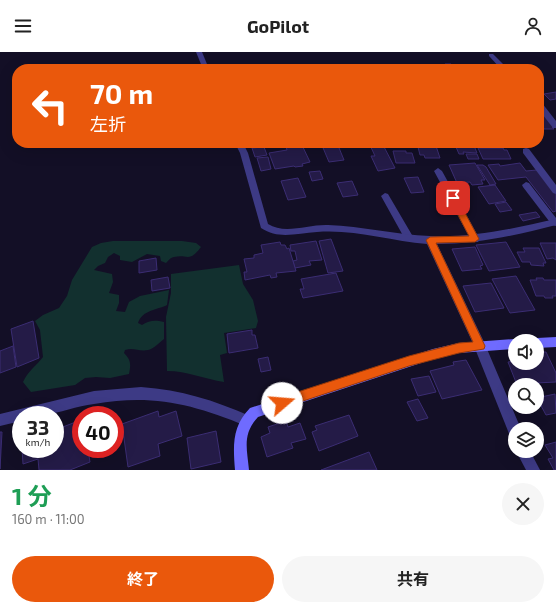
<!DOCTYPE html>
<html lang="ja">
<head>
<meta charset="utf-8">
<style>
  body { margin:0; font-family:"Exo 2","Noto Sans JP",sans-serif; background:#f6f6f6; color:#222; height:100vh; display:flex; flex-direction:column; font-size:15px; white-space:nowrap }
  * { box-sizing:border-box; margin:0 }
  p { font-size:13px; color:#767676 }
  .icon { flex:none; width:22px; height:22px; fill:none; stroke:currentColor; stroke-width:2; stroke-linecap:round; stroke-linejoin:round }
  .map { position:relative; height:418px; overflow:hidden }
  .drawer { display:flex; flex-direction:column; background:#fff; flex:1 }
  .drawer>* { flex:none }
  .banner { position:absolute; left:12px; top:12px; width:532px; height:84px; border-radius:16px; box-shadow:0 4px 16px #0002; background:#ea580c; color:#fff; overflow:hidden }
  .buttons { position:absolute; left:508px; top:282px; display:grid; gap:8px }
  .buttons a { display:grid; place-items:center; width:36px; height:36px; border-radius:50%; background:#fff; box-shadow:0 4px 16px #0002; font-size:20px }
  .speed { position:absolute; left:12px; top:354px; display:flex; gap:8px; font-size:20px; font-weight:700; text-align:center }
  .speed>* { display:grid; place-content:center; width:52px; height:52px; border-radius:50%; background:#fff; box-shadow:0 4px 16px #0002; line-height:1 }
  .speed small { font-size:10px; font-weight:400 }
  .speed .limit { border:6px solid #d22; background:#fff; color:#111 }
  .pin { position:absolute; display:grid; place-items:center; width:34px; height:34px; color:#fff; margin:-17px; border-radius:8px; box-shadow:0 2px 6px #0006 }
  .me { position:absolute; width:44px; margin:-22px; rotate:72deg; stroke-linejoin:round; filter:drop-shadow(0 0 3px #0008) }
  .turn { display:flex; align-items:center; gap:14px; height:84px; padding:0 12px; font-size:18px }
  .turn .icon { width:52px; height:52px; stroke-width:2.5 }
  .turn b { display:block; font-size:28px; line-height:34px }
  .round { display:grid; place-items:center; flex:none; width:42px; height:42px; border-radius:21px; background:#f6f6f6 }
  .head { display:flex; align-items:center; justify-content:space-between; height:68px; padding:0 12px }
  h1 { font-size:24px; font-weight:700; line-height:30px; color:#1e9e55 }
  .cta { display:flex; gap:8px; margin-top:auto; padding:8px 12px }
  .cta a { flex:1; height:46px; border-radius:24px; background:#ea580c; color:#fff; font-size:16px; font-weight:700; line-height:46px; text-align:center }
  .cta a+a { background:#f6f6f6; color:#222 }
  header { display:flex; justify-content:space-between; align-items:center; height:52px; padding:0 12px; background:#fff; font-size:18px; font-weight:700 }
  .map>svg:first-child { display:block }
  .green { fill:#12302f }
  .building { fill:#241b47; stroke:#3b2d73 }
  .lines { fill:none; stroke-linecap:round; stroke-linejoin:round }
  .lane { fill:#3d3a85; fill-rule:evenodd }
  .street { fill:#3d3a85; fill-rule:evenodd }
  .secondary { fill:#6f6bff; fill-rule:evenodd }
  .route { fill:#ea580c; stroke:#983908 }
</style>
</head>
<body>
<header><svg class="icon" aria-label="menu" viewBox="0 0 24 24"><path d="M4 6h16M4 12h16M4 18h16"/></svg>GoPilot<svg class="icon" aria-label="person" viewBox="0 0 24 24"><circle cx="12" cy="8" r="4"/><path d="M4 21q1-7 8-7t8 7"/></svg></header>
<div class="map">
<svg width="556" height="418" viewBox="0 0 556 418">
  <rect width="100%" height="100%" fill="#130f26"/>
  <!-- green -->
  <g class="green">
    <path d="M113,189H182L196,191L201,195C189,211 188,202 174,205C171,205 168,209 166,211L161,209L160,204L147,202L132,210L120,208V204L114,201L108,205L105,211L98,214L94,218L112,222L113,230L109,241L119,243V251L116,259L125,260L129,250L140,244L169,238L167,253C157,258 142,258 138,271L142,273C150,268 155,268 164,270V287C159,291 153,297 148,298C139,300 134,295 125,298L124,301C131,308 131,312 129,322L110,326L96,325L85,326L75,333L31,340L23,330C28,319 36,314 43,305L40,278L35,269L43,263L59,256L67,244L72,228L92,195L101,191Z"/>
    <path d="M239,213L243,232L253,248L258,269L256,276L224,281L227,301L220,303L224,330C205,327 187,319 167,319L166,265L171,241V222Z"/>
  </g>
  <!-- building -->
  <g class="building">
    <path d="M445,12H451L452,14L461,13L465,17H437L435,14L442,13L444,15H447Z"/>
    <path d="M556,40V47L550,48L544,42Z"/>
    <path d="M544,63L554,74L552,75L554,77H544L543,75L539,76V64Z"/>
    <path d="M301,91L310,110L302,112L303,114L295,115L294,114L275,117L269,101L287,98L286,94Z"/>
    <path d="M321,91H337L344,108L329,110Z"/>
    <path d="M369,91H382L395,116L378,119L371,104H375Z"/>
    <path d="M417,91H435L440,106H425L424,103H420Z"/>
    <path d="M445,91H473L477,101L463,100L464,102H459L456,95H446Z"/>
    <path d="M264,95L267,103L255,105L252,96Z"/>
    <path d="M478,96H503L504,98H507L511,107H483Z"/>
    <path d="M393,99H406V101H412L415,111H396Z"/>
    <path d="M466,102H477L479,107H468Z"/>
    <path d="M268,105L271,117L261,119L257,106Z"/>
    <path d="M475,111L485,128H481L483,132L472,133L470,130L457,131L449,113Z"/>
    <path d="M520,111L526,119L537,118L556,141V159L553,160L526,125L498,128L488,113L499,112L500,114Z"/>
    <path d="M477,113H483L486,115L496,132L490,133Z"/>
    <path d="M320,119L323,127L312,129L309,120Z"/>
    <path d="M418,125L424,140L411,141L404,126Z"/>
    <path d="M298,126L306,145L288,148L281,129Z"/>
    <path d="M352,129L358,143L343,145L337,131Z"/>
    <path d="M495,133L506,149L489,152L478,135Z"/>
    <path d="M506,150L512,158L500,160L495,152Z"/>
    <path d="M536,160L540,165L523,169L519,163Z"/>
    <path d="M331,187L343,219L328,221L319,189Z"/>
    <path d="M316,189L322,208L309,209L311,213L295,216L293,209L297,208L295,199H291L290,193Z"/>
    <path d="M280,190L281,193H285L287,197L289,196L296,219L276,221L277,225L271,226L270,223L245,228L244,220H247L244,207L254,206V203L263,201L261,193Z"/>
    <path d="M506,190L520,215L489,219L476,193Z"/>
    <path d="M540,191H556V208L553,206L547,207Z"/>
    <path d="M475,195L483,213L480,214L482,217L462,219L452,197Z"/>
    <path d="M523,196H539L546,211H543L544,214L531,213L530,210H522L517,200H525Z"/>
    <path d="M156,206L157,218L139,221V209Z"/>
    <path d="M336,221L343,239L303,246L300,237H304L301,227Z"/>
    <path d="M516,224L535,258L510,261L492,227Z"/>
    <path d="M168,225L170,236L152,239L151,228Z"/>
    <path d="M536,226H543L544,228H556V244H552L553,246H545L544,244H536L530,228H537Z"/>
    <path d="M491,231L504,256L475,260L463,234Z"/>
    <path d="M33,269L39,306L17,315L11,277Z"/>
    <path d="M252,278V283H255L258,296L229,301L227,282Z"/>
    <path d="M13,294L16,315L0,321V299Z"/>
    <path d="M537,300H546L556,321V330L536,331V333H517L508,310L514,309L511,302L515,301V311H537Z"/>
    <path d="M268,305L271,318L261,320L258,307Z"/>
    <path d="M466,308L482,338L442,347L430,319L454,313L453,310Z"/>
    <path d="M429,324L436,340L418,344L411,327Z"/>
    <path d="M555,342L556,361L546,363L539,350L544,349L541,345Z"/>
    <path d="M418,347L428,366L417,369L407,350Z"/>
    <path d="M158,359L159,365L176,359L182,384L158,392L160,404L128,415L122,372Z"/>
    <path d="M349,363L358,384L319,399L312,380L317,378L315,374Z"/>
    <path d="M81,368V397H100V400L89,404L90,410L70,418H39L38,407L23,412L22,397H55V378Z"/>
    <path d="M286,369L288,375L300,371L306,387L291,391L293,396L267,405L261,385L270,381L268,375Z"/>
    <path d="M216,379L221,410L191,417L187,386Z"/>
    <path d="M0,380H2L0,417Z"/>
    <path d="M556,390V418H554L548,407L553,406L545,393Z"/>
    <path d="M369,400L377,418H321Z"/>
  </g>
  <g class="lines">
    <!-- lane -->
    <g class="lane">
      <path d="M526,96L529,97L556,133V142L553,141L523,101V97Z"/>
      <path d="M438,116L442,119L478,184L480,187L478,190H472L434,119Z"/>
      <path d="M526,130L529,131L556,166V174L552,173L523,135L522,133Z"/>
      <path d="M385,141L388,142L412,183L414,186L412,189H406L381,144Z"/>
      <path d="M480,289L484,290L521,377H515V385L510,384L474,294L476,290Z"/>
      <path d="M516,399H530L540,418H526Z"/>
    </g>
    <!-- street -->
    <g class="street">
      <path d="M196,0H202L209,17H203Z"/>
      <path d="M489,2H493L508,17H501L489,4Z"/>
      <path d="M539,51H542L556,69V76H553L539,58Z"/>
      <path d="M235,91H243L248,101L268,172C285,183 309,172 328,173C362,174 396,183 430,184C473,186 515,176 556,167V173C517,183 477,192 437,192L486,294L484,298L480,299L476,298L427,192C390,189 354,177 317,180C297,181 279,188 261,176L240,101Z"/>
      <path d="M141,335C182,338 213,348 250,364L252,368L250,372L246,374C192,352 153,342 94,352C77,354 60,361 43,363C36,364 28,363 21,363V369L0,374V362L94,339Z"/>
    </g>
    <!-- secondary -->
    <g class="secondary">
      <path d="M556,285V295L537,296V289H532L537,286Z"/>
      <path d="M515,287L519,289H515V297L459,301L433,307L258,365C242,382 247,397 249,418H235C233,394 232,374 250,356L433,297L459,291Z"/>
    </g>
  </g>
  <!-- route -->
  <path class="route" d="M453,143L456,144L479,187L475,190L436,191L485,294L484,297L459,301L409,314L282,356L278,355L277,351L278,347L282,345L409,304L459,291L473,290L426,188L430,185L469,184L449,146Z"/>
</svg>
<div class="buttons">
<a><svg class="icon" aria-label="sound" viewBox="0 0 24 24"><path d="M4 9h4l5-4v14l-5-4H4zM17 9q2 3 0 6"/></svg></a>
<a><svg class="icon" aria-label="search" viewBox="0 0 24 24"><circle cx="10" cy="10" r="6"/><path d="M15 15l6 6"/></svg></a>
<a><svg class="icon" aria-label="layers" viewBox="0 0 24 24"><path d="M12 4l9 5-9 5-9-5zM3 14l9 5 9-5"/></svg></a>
</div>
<div class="speed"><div>33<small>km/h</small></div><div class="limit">40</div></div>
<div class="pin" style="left:453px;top:146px;background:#d93025"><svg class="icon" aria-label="arrive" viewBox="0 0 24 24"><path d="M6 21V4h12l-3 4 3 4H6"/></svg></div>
<svg class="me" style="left:282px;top:351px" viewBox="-20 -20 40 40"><circle r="19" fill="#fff"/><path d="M0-13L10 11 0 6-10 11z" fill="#ea580c"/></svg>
<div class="banner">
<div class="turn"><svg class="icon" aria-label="left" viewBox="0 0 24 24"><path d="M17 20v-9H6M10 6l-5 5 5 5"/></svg><div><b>70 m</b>左折</div></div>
</div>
</div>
<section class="drawer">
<div class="head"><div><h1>1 分</h1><p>160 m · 11:00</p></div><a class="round"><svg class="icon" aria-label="close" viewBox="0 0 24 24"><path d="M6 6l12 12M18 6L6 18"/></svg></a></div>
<div class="cta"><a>終了</a><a>共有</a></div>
</section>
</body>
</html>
